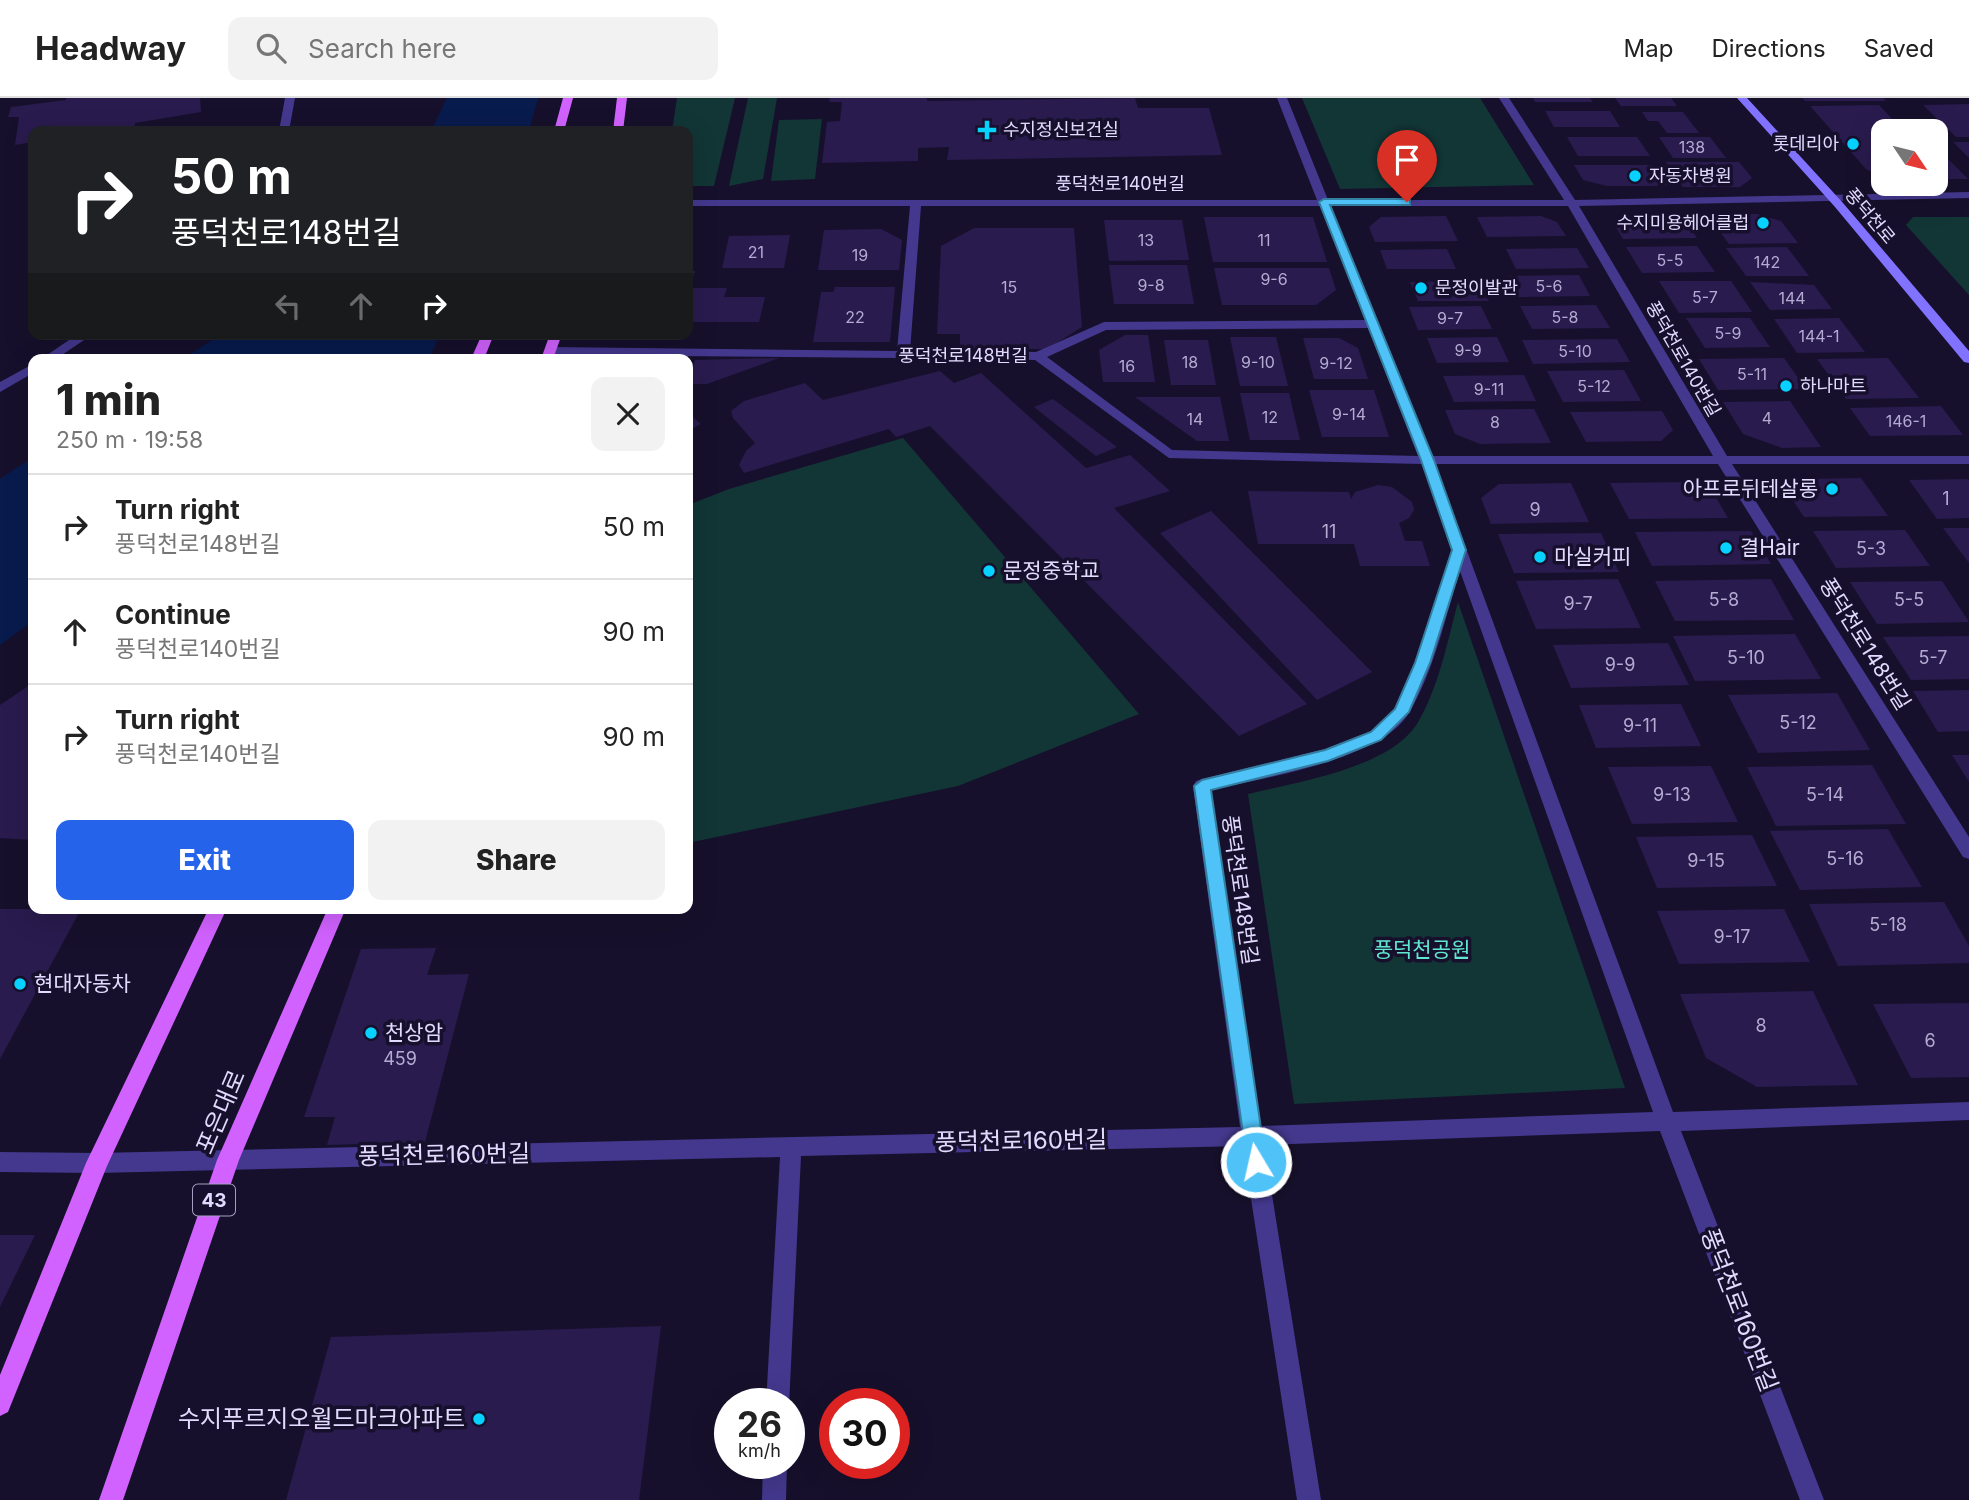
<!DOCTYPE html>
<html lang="en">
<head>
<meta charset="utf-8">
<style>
  body { margin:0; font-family:Inter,"Noto Sans KR",sans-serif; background:#f2f2f2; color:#222; height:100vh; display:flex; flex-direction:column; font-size:26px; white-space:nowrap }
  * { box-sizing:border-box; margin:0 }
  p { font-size:23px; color:#767676 }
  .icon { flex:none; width:38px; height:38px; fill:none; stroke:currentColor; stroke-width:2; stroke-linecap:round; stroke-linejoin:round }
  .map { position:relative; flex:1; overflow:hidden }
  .drawer { position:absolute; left:28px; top:256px; width:665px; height:560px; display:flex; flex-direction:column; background:#fff; border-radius:14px; box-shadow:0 7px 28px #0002 }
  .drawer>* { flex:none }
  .top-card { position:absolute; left:28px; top:28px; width:665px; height:214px; border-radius:14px; box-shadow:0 7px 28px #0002; background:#202124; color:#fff; overflow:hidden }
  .needle { width:46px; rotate:125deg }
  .buttons { position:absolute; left:1871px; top:21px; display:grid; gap:14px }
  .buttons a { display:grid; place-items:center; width:77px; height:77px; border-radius:14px; background:#fff; box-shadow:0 7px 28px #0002; font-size:35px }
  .speed { position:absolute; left:714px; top:1290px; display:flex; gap:14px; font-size:35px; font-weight:700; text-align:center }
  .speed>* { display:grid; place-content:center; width:91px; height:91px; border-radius:50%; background:#fff; box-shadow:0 7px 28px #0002; line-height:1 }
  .speed small { font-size:18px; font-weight:400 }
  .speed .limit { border:10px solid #d22; background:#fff; color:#111 }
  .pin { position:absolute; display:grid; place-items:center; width:60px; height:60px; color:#fff; margin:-72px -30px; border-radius:50% 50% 50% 0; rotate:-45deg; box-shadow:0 0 7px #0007 }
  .pin .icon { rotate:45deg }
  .me { position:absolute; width:77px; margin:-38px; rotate:351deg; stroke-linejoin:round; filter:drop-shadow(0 0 5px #0008) }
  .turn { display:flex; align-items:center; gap:24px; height:147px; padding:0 28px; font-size:32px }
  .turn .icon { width:91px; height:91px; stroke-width:2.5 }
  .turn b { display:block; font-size:49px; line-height:60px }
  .lanes { display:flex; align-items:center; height:66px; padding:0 28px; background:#0003; justify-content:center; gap:35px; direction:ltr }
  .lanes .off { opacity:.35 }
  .round { display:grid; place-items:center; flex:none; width:74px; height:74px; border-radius:14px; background:#f2f2f2 }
  .summary { display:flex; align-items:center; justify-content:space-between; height:119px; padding:0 28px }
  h1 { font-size:42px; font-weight:800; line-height:52px }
  .cta { display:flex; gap:14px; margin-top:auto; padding:14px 28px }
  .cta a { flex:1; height:80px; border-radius:14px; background:#2563eb; color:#fff; font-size:28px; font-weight:800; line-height:80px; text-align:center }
  .cta a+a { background:#f2f2f2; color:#222 }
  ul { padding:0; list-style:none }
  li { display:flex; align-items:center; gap:21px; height:105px; padding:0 28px; border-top:2px solid #e0e0e0 }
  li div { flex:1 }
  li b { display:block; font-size:26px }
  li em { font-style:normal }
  header { display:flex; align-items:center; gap:42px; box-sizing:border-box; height:98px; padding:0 35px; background:#fff; border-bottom:2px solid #e0e0e0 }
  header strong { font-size:33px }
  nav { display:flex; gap:38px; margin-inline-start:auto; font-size:24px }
  .search { width:490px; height:63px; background:#f2f2f2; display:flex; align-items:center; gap:18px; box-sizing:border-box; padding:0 24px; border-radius:14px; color:#767676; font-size:26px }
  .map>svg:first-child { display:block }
  .green { fill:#123536 }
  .water { fill:#081b4d }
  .building { fill:#291b4e }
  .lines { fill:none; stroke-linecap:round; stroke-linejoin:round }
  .minor { fill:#43388d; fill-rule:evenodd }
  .tertiary { fill:#43388d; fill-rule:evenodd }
  .secondary { fill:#8172ff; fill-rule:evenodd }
  .primary { fill:#d162ff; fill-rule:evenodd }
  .route { fill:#4fc3f7; stroke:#337fa1; stroke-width:2 }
  .poi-dot { fill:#07d2ff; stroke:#17102c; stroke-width:2.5 }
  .labels { text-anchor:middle; stroke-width:7; stroke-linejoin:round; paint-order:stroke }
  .far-number-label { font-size:16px; fill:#b4abd3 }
  .far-poi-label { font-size:18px; fill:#e2dbff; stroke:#17102c; text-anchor:start }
  .far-street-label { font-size:18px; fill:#e2dbff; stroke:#17102c }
  .number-label { font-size:18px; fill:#b4abd3 }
  .shield { fill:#17102c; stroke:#a59ec0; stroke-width:2 }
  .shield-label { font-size:19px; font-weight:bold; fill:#e2dbff }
  .poi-label { font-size:21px; fill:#e2dbff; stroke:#17102c; text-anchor:start }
  .street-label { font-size:21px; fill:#e2dbff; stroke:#17102c }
  .park-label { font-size:21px; fill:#5fe7d0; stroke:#17102c }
  .near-street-label { font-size:24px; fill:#e2dbff; stroke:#17102c }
  .near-poi-label { font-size:24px; fill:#e2dbff; stroke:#17102c; text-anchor:end }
</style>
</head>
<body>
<header>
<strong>Headway</strong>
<div class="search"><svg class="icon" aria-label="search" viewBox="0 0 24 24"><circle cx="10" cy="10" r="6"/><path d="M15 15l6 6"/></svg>Search here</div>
<nav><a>Map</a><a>Directions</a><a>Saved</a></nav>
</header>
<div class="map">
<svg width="1969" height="1402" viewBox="0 0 1969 1402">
  <rect width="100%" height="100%" fill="#17102c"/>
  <!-- green -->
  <g class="green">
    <path d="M677,0H735L714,88H688V33H672Z"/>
    <path d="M748,0H777L763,81L729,88Z"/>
    <path d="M1302,0H1480L1534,87L1340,91Z"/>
    <path d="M822,21L815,81L771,83L779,22Z"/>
    <path d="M1913,119H1969V197L1906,127Z"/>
    <path d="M903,340L1139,616L958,688L688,745V407L729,391Z"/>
    <path d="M1458,504L1625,990L1294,1006L1248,696C1297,684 1389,670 1417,626C1439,589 1447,545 1458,504Z"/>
  </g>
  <!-- water -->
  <g class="water">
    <path d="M447,0H538L529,33H431Z"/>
    <path d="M221,236H440L429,261H183Z"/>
    <path d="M33,359V523L0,547V381Z"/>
  </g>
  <!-- building -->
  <g class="building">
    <path d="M66,0H200L201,14L135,25L134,33H33V44L15,47L19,19H8L11,9L66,2Z"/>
    <path d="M830,0H927V3L1135,0L1138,10H1209L1222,57L947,62L949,49L918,50V63L822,65L827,24L840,23L842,4H829Z"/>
    <path d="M1533,0H1590L1593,4H1535Z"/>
    <path d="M1615,0H1671L1677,8H1621Z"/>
    <path d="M1802,0H1883L1886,3H1805Z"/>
    <path d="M1969,6V39H1956L1923,7Z"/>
    <path d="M1879,7L1894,23H1886L1895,33H1883V77L1867,72L1810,8Z"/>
    <path d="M1545,13H1610L1620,29H1554Z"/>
    <path d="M1642,14H1683L1699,35H1667L1658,23H1648Z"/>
    <path d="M1567,39H1637L1650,58H1578Z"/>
    <path d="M1659,39H1710L1726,60H1673Z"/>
    <path d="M1953,44H1969V60Z"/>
    <path d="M1936,57H1944L1968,81H1936Z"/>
    <path d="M1666,64H1739L1752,80L1740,89H1683Z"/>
    <path d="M1574,67H1653L1667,88H1607L1583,82Z"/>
    <path d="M1707,116H1757L1781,123L1798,145L1729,146Z"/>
    <path d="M1446,118L1458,143L1375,144L1369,129L1381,119Z"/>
    <path d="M1541,118L1557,124L1566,138L1487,139L1477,119Z"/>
    <path d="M1622,118H1682L1697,140L1623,141L1614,126Z"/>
    <path d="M1204,119H1313L1327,164H1213Z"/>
    <path d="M1104,122H1182L1189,162L1109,163Z"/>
    <path d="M974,130H1074L1082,229L1047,251H960V236H937L941,148Z"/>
    <path d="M881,131L902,142L899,172H818L824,132Z"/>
    <path d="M790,137L784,170H722L729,138Z"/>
    <path d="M1697,148L1715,174L1642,175L1626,149Z"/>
    <path d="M1787,149L1809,178H1746L1726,150Z"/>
    <path d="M1577,150L1589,170L1516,171L1506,151Z"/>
    <path d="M1447,151L1456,171H1387L1380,152Z"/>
    <path d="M1109,167H1187L1194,206H1114Z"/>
    <path d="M1214,170H1329L1336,192L1316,207H1222Z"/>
    <path d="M688,173H695L690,190H727L724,199H765L759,224H688Z"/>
    <path d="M1579,177L1590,198L1519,199L1509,178Z"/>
    <path d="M1479,183L1489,203H1418L1410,184Z"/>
    <path d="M1659,183H1731L1752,214L1679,215Z"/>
    <path d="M1750,184L1814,187L1832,211L1770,212Z"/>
    <path d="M835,189H895L890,244H813L821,194H833Z"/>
    <path d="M1596,207L1610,230L1532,231L1520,208Z"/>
    <path d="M1481,208L1492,231L1418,232L1409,209Z"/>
    <path d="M1686,220H1750L1770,249L1705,250Z"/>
    <path d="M1839,220L1865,254L1797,255L1774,221Z"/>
    <path d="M1125,237H1148L1155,284H1103L1099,252Z"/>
    <path d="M1230,239H1276L1288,288H1240Z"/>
    <path d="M1497,239L1509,264L1437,265L1427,240Z"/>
    <path d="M1303,240H1339L1358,250L1368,281H1314Z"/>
    <path d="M1617,241L1630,264L1533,266L1522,242Z"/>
    <path d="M1164,242H1208L1216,287H1171Z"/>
    <path d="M779,260L707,286H688L695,262Z"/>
    <path d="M1784,260L1806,291L1718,292L1699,261Z"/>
    <path d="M1888,260L1919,300L1846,301L1817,261Z"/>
    <path d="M1624,272L1641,303L1563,304L1547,273Z"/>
    <path d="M940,273L954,285L981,275L1086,370L1130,357L1170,393L1114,410L1307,606L1239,638L930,328L896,339L889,331L744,375L739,367L746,353L755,345L733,320L731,313L744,303L805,285L823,302Z"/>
    <path d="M1524,277L1536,303L1454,304L1443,278Z"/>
    <path d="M1309,292H1374L1389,339H1322Z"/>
    <path d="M1240,295H1289L1300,342H1250Z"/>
    <path d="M1135,299H1220L1229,343H1197Z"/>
    <path d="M1053,301L1117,349L1096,358L1034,309Z"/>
    <path d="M1790,303L1821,349L1782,350L1743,336L1723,304Z"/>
    <path d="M1941,308L1963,337L1870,338L1850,310Z"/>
    <path d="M1534,311L1551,345L1480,346L1455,336L1445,312Z"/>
    <path d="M1662,313L1673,332L1661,343L1586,344L1570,314Z"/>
    <path d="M688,315L701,326L688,333Z"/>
    <path d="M1861,380L1888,418L1804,419L1790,398L1802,381Z"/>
    <path d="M1966,381L1969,382V420L1937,421L1909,382Z"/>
    <path d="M1689,384L1714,396L1728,420L1629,421L1610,385Z"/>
    <path d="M1571,385L1589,424L1491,426L1481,400L1499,386Z"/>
    <path d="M1378,387L1392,389L1412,404L1414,412L1409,420L1399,425L1405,443H1422L1430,468H1360L1354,446H1258L1248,393L1349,394L1351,401L1355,394Z"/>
    <path d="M1211,413L1372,574L1317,602L1160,435Z"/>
    <path d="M1943,430H1969V465Z"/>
    <path d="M1905,432L1930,468L1836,470L1813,433Z"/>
    <path d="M1751,433L1771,466L1652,468L1635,434Z"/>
    <path d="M1601,435L1619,474L1514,475L1498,436Z"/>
    <path d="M1618,481L1641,530L1536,531L1516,483Z"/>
    <path d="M1771,481L1794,522L1675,523L1655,483Z"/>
    <path d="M1942,483L1969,524L1877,526L1850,484Z"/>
    <path d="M1795,536L1821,581L1695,583L1673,538Z"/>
    <path d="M1969,538V581L1911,582L1883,539Z"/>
    <path d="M1668,545L1689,587L1571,590L1553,547Z"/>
    <path d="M33,585V742L0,740V607Z"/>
    <path d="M1969,592V633L1938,634L1913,593Z"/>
    <path d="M1837,595L1870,652L1758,655L1728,597Z"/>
    <path d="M1681,606L1701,648L1596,650L1579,607Z"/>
    <path d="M1952,657H1969V684Z"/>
    <path d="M1872,667L1906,726L1776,728L1747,669Z"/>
    <path d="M1711,668L1738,724L1632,726L1608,669Z"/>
    <path d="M1888,731L1922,789L1800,792L1770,733Z"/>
    <path d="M1752,737L1777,788L1657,790L1636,739Z"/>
    <path d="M1944,804L1969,848V865L1838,868L1809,806Z"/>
    <path d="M0,811H81L0,961Z"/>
    <path d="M1784,811L1810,864L1679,866L1657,813Z"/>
    <path d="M436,850L427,877L469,876L425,1044L327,1047L335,1019H304L361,851Z"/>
    <path d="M1813,893L1858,987L1757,989L1706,960L1680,896Z"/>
    <path d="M1969,905V979L1911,980L1873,906Z"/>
    <path d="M0,1137H35L0,1209Z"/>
    <path d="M661,1228L639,1402H286L331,1239Z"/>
  </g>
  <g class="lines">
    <!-- minor -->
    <g class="minor">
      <path d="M1277,0H1287L1328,102H1564L1499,0H1509L1575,102L1969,94V100L1579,108L1727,358H1969V366H1732L1969,739V761L1963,759L1718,366H1435L1673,1014L1969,1004V1022L1681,1033L1824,1402H1800L1660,1033L1264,1047L1321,1402H1297L1243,1048L801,1058L789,1308V1306H766L780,1059L97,1075L0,1074V1054L97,1055L1240,1029L1193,688L1196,683L1202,681L1325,651L1370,634L1394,611L1415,565L1452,451L1422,366L1169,360L1035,262L908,260L903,263L898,260L550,257L544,253L550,249L897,253L910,108H688V102H1317ZM921,108H1320L1365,222L1104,224L1036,254L910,253ZM1331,108H1568L1713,358H1432ZM1368,230L1418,358L1172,352L1047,259L1106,232ZM1460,473L1653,1014L1261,1028L1211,692C1263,680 1381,662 1409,615C1434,573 1445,520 1460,473Z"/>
      <path d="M763,1365H787L786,1402H762Z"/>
    </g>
    <!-- tertiary -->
    <g class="tertiary">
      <path d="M285,0H295L289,33H279Z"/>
      <path d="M78,236H93L56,261H41Z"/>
      <path d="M33,266V275L0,294V284Z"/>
    </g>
    <!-- secondary -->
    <path class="secondary" d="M1737,0H1747L1843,105L1969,253V265L1964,264L1835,109Z"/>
    <!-- primary -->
    <g class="primary">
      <path d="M563,0H573L564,33H554Z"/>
      <path d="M617,0H627L623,33H613Z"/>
      <path d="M482,236H494L484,261H471Z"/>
      <path d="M550,236H562L553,261H541Z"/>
      <path d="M209,810H227L107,1068L8,1314L0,1318V1277L86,1065Z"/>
      <path d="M328,810H346L239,1062L123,1402H99L217,1062Z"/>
    </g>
  </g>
  <!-- route -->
  <path class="route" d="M1407,101L1410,102V107H1330L1434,362L1466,452L1430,565L1409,614L1381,642L1328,663L1211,692L1266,1064L1263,1070L1256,1073L1249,1070L1247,1064L1194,688L1202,682L1325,652L1371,634L1395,611L1415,565L1452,452L1421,362L1319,104L1324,101Z"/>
  <!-- markers -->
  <g class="poi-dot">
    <path d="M983.5 21.5h7v7h7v7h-7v7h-7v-7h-7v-7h7z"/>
    <circle cx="1853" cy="46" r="7"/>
    <circle cx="1635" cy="78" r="7"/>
    <circle cx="1763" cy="125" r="7"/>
    <circle cx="1421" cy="190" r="7"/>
    <circle cx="1786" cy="288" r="7"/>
    <circle cx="1832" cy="391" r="7"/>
    <circle cx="1726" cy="450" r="7"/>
    <circle cx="1540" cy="459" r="7"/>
    <circle cx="989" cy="473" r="7"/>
    <circle cx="20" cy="886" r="7"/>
    <circle cx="371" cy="935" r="7"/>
    <circle cx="479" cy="1321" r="7"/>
  </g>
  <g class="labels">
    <!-- far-number labels -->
    <g class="far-number-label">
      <text x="1692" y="55">138</text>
      <text x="1146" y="148">13</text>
      <text x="1264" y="148">11</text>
      <text x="756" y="160">21</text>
      <text x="860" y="163">19</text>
      <text x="1670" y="168">5-5</text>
      <text x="1767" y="170">142</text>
      <text x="1274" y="187">9-6</text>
      <text x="1151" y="193">9-8</text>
      <text x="1549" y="194">5-6</text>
      <text x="1009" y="195">15</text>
      <text x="1705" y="205">5-7</text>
      <text x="1792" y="206">144</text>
      <text x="855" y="225">22</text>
      <text x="1565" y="225">5-8</text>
      <text x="1450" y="226">9-7</text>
      <text x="1728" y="241">5-9</text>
      <text x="1819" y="244">144-1</text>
      <text x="1468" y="258">9-9</text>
      <text x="1575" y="259">5-10</text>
      <text x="1190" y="270">18</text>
      <text x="1258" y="270">9-10</text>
      <text x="1336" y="271">9-12</text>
      <text x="1127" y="274">16</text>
      <text x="1752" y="282">5-11</text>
      <text x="1594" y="294">5-12</text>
      <text x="1489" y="297">9-11</text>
      <text x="1349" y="322">9-14</text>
      <text x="1270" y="325">12</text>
      <text x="1767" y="326">4</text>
      <text x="1195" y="327">14</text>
      <text x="1906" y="329">146-1</text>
      <text x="1495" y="330">8</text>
    </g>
    <!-- far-poi labels -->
    <g class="far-poi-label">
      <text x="1003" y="38">수지정신보건실</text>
      <text x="1839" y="52" text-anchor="end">롯데리아</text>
      <text x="1649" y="84">자동차병원</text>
      <text x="1749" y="131" text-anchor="end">수지미용헤어클럽</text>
      <text x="1435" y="196">문정이발관</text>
      <text x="1800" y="294">하나마트</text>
    </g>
    <!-- far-street labels -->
    <g class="far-street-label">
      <text x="1120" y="92">풍덕천로140번길</text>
      <text transform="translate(1870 118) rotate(50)" y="6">풍덕천로</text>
      <text x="963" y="264">풍덕천로148번길</text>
      <text transform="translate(1683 261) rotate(60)" y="6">풍덕천로140번길</text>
    </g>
    <!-- number labels -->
    <g class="number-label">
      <text x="1946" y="407">1</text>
      <text x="1535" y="418">9</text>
      <text x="1329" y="440">11</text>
      <text x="1871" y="457">5-3</text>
      <text x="1724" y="508">5-8</text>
      <text x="1909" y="508">5-5</text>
      <text x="1578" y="512">9-7</text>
      <text x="1746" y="566">5-10</text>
      <text x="1933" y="566">5-7</text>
      <text x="1620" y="573">9-9</text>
      <text x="1798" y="631">5-12</text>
      <text x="1640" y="634">9-11</text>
      <text x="1672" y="703">9-13</text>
      <text x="1825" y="703">5-14</text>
      <text x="1845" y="767">5-16</text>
      <text x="1706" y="769">9-15</text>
      <text x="1888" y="833">5-18</text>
      <text x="1732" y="845">9-17</text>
      <text x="1761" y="934">8</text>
      <text x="1930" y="949">6</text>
      <text x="400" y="967">459</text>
    </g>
    <!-- shield labels -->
    <rect class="shield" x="193" y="1086.5" width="42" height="31" rx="5"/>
    <g class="shield-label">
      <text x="214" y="1109">43</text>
    </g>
    <!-- poi labels -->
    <g class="poi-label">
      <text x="1818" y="398" text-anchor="end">아프로뒤테살롱</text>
      <text x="1740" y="457">결Hair</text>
      <text x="1554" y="466">마실커피</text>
      <text x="1003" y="480">문정중학교</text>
      <text x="34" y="893">현대자동차</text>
      <text x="385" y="942">천상암</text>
    </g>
    <!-- street labels -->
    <g class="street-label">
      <text transform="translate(1865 546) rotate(58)" y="7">풍덕천로148번길</text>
      <text transform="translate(1240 792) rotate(82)" y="7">풍덕천로148번길</text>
    </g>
    <!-- park labels -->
    <g class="park-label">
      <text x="1422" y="859">풍덕천공원</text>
    </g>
    <!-- near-street labels -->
    <g class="near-street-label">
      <text transform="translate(221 1014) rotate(-67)" y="8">포은대로</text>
      <text transform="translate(1021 1043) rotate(-1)" y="8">풍덕천로160번길</text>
      <text transform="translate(444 1057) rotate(-1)" y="8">풍덕천로160번길</text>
      <text transform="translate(1739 1212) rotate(69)" y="8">풍덕천로160번길</text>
    </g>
    <!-- near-poi labels -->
    <g class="near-poi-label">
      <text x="465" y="1329">수지푸르지오월드마크아파트</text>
    </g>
  </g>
</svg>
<div class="buttons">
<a><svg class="needle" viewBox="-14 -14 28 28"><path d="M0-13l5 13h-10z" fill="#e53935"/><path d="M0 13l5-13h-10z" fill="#767676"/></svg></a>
</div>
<div class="speed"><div>26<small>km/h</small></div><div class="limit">30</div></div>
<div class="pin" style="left:1407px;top:104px;background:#d93025"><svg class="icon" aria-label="arrive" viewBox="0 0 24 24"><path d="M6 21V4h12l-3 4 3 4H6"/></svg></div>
<svg class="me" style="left:1256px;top:1064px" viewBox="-20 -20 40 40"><circle r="17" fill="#4fc3f7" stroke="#fff" stroke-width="3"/><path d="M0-11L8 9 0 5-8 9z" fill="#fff"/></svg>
<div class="top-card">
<div class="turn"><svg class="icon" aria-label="right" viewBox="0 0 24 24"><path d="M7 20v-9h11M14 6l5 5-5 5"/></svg><div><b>50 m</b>풍덕천로148번길</div></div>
<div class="lanes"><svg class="icon off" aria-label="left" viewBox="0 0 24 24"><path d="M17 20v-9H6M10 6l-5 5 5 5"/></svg><svg class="icon off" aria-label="ahead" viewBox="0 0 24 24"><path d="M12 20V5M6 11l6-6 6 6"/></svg><svg class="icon" aria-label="right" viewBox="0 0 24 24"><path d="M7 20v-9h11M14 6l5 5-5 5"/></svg></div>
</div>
<section class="drawer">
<div class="summary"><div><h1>1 min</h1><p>250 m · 19:58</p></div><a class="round"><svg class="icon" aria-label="close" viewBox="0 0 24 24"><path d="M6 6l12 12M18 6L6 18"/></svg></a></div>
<ul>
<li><svg class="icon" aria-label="right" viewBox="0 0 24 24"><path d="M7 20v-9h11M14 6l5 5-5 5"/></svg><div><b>Turn right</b><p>풍덕천로148번길</p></div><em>50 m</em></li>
<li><svg class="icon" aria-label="ahead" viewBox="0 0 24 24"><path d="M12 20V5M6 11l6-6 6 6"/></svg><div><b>Continue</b><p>풍덕천로140번길</p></div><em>90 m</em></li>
<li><svg class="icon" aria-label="right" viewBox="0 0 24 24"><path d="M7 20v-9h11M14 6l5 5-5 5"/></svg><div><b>Turn right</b><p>풍덕천로140번길</p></div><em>90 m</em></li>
</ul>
<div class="cta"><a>Exit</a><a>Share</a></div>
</section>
</div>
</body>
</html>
